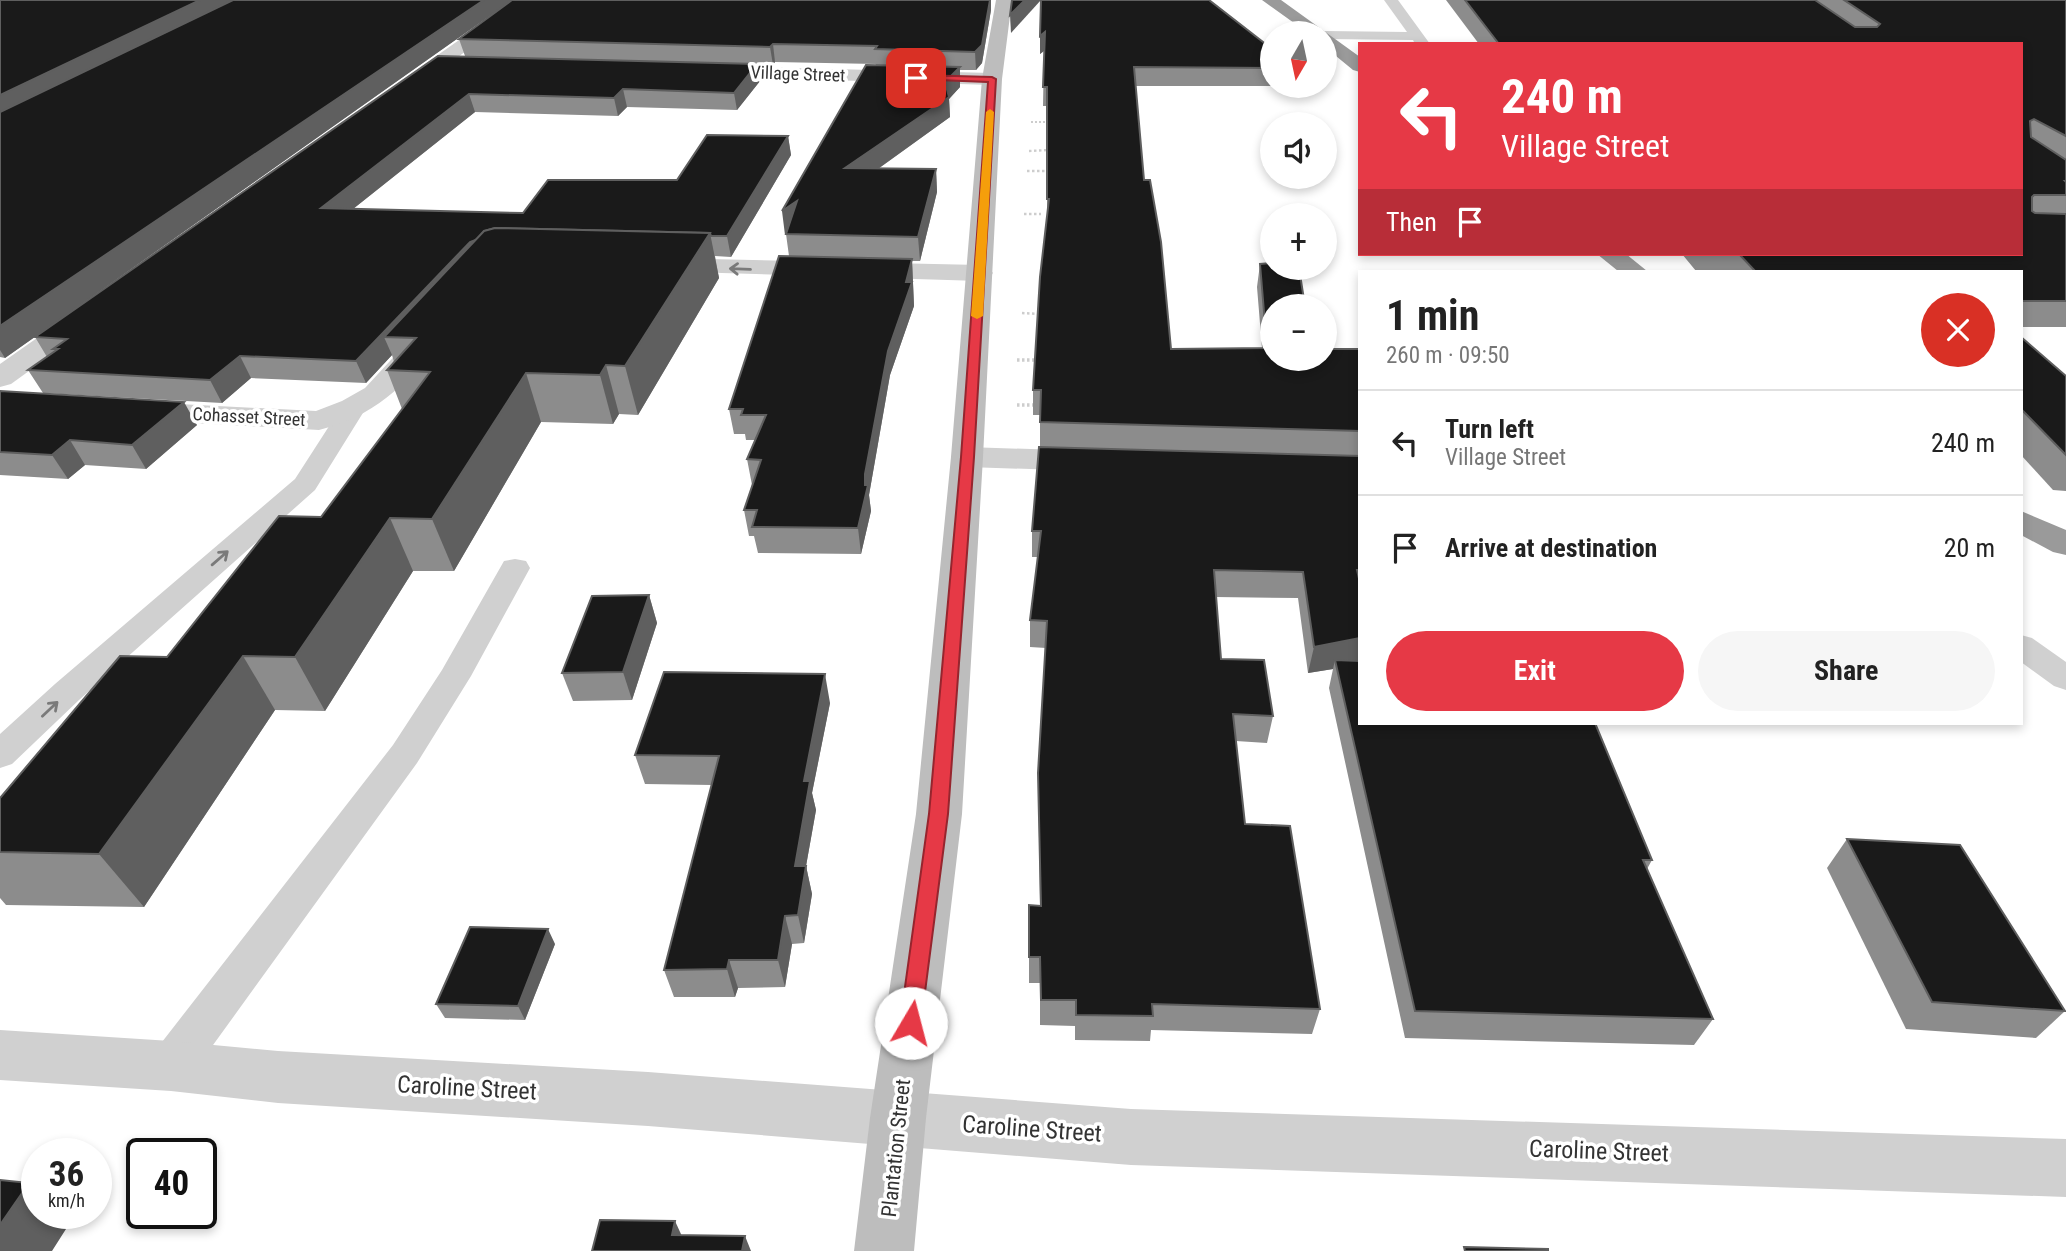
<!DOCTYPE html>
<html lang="en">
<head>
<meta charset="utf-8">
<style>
  body { margin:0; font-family:"Roboto Condensed",sans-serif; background:#f6f6f6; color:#222; height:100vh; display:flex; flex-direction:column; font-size:26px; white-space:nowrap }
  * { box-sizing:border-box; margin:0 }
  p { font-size:23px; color:#767676 }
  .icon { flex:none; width:38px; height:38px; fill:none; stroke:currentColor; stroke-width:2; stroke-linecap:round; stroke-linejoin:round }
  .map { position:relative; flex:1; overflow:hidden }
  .sheet { position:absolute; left:1358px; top:270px; width:665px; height:455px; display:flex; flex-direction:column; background:#fff; border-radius:0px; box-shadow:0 4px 10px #0003 }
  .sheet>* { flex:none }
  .top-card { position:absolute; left:1358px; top:42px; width:665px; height:214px; border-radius:0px; box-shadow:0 4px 10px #0003; background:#e63946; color:#fff; overflow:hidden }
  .needle { width:46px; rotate:189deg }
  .controls { position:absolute; left:1260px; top:21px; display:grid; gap:14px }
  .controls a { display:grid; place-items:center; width:77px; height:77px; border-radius:50%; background:#fff; box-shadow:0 4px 10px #0003; font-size:35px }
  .speed { position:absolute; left:21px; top:1138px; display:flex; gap:14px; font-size:35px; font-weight:700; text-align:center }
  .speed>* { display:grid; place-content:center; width:91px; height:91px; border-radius:50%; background:#fff; box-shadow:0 4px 10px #0003; line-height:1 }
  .speed small { font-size:18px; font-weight:400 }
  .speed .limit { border:4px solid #111; border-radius:10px; background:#fff; color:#111 }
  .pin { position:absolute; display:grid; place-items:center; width:60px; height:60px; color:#fff; margin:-30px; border-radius:14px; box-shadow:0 4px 10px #0006 }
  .me { position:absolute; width:77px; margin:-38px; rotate:8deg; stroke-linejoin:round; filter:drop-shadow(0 0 5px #0008) }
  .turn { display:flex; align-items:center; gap:24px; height:147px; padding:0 28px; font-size:32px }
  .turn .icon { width:91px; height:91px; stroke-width:2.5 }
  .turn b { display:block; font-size:49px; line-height:60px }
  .then { display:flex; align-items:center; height:66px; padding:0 28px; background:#0003; gap:14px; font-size:26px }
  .round { display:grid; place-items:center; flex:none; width:74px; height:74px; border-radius:37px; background:#f6f6f6 }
  .headline { display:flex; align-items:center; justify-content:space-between; height:119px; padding:0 28px }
  h1 { font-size:42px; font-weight:700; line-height:52px }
  .action { display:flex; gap:14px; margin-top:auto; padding:14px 28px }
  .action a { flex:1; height:80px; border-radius:42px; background:#e63946; color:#fff; font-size:28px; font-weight:700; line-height:80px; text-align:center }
  .action a+a { background:#f6f6f6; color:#222 }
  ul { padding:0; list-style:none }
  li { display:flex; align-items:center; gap:21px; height:105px; padding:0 28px; border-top:2px solid #e0e0e0 }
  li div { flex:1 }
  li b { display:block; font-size:26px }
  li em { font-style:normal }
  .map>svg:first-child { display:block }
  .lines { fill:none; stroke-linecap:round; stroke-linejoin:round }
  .path-far2 { stroke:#cdcdcd; stroke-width:2; stroke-dasharray:2 2; stroke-linecap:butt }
  .path-far1 { stroke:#cdcdcd; stroke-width:2.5; stroke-dasharray:2.5 2.5; stroke-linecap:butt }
  .path { stroke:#cdcdcd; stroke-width:3.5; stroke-dasharray:2.5 2.5; stroke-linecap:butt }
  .lane { fill:#d0d0d0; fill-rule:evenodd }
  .street { fill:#d0d0d0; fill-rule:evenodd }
  .secondary { fill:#bdbdbd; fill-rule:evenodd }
  .highway { fill:#9a9a9a; fill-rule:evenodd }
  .wall { fill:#8c8c8c }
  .shaded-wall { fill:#5f5f5f }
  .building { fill:#1a1a1a; stroke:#5f5f5f; stroke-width:2 }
  .oneway { stroke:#7a7a7a }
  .route { fill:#e63946; stroke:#96252e; stroke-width:2 }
  .slow { fill:#f59e0b }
  .labels { text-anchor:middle; stroke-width:7; stroke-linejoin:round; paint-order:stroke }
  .far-street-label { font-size:18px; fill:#333; stroke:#fff }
  .street-label { font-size:21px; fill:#333; stroke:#fff }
  .near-street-label { font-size:24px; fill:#333; stroke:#fff }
</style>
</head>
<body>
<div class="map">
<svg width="2066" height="1251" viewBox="0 0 2066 1251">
  <rect width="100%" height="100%" fill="#fff"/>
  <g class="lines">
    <!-- path-far2 -->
    <path class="path-far2" d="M1031,122H1047"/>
    <!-- path-far1 -->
    <g class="path-far1">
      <path d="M1029,151L1049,150"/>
      <path d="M1027,171H1047"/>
      <path d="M1024,214H1041"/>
      <path d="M1022,313L1039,314"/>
    </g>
    <!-- path -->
    <g class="path">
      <path d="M1017,360H1037"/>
      <path d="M1017,405H1034"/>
    </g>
    <!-- lane -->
    <g class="lane">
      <path d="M1384,0H1398L1430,44H1415L1413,40L1325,39V33H1319L1325,31L1407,32Z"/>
      <path d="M353,400L362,403L366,408L315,490L79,700L12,764L0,768V734L55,684L295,479L344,403Z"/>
      <path d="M515,559L526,561L530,568L471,676L417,763L187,1081L171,1087L155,1081L149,1066L155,1051L393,745L442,670L504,561Z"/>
      <path d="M2021,635L2032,638L2066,662V690L2054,686L2021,662Z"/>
    </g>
    <!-- street -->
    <g class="street">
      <path d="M516,0H535L412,91H398L395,87L398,83Z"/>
      <path d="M707,66L992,73L1002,79L992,85L700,76L698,72Z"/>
      <path d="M664,258L980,265L989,267L993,273L989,279L980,281L655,271L651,266L655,261Z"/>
      <path d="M84,310L94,312L98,318L94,324L11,384L0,387V364L74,312Z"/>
      <path d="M424,332L434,335L438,341C407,386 372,417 319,430L140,420L129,418L125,411L129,404L140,402L316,411L342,401L365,388L414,335Z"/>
      <path d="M967,447L1092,451L1104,454L1108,461L1104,468L1092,471L967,467L955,464L951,457L955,450Z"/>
      <path d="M0,1030L171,1041L278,1051L648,1072L1131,1109L2066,1139V1197L1131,1165L648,1126L278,1103L171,1091L0,1080Z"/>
    </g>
    <!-- secondary -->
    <path class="secondary" d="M996,0H1012L1002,79L983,457L962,814L926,1118L914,1251H854L870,1118L916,814L951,457L982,79Z"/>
    <!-- highway -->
    <g class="highway">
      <path d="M1262,0H1281L1360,57V72L1353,70L1325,47V33H1308Z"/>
      <path d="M1597,254H1626L1647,271H1618Z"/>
      <path d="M2021,511L2066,530V555L2053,552L2021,535Z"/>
    </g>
  </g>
  <!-- wall -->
  <g class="wall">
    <path d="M0,0H991V10L982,63L976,70H960V87L949,99L950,117L878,169H936L937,192L920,261H912L914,306L890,375L869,495L871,511L861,554L758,553L754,536H749L744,510L752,485L747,459L756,440H746L745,434H734L729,409L789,256L786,234L785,235L876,64L775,62L773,65L757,64L760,81L737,110L627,107L618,116L475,112L353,209L523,213L677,180L788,136L791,155L731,257L715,256L719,278L638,415L619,414L613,424L541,422L454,571H413L325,711L275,710L144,907L6,905L0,898V798L167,657L321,517L402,409L387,370L394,362L392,355L366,383L251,378L222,403L43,393L28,370L47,357L35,337L465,56L459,39L499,9L5,358L0,357Z"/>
    <path d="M1041,0L1272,49V86H1293H1135L1144,180L1171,349L1262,348L1257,287L1260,264L1272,359L1360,349V723L1652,860L1647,869L1713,1019L1694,1045L1405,1038L1329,688L1333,669L1308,673L1298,598L1216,597L1221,659L1273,716L1267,743L1236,741L1245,824L1320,1009L1312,1034L1151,1030L1150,1041L1075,1040V1026L1040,1025V983H1029V905L1040,906L1038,773L1046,648L1030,647V620L1038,557H1032V531L1040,447V415H1033V390L1047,220V106H1043L1044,51L1040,54Z"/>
    <path d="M1446,0H2066V327H2021V271H1696L1682,254H2021V44H1479Z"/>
    <path d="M2021,337L2066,376V491L2053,490L2021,455Z"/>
    <path d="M0,391L197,425L146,469L85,465L68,479L0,475Z"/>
    <path d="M649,595L657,623L632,700L573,701L562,673Z"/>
    <path d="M830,703L812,793L816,810L806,866L812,894L804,943L792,944L785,987L738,988L735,997H674L664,970L712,785L645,784L635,755Z"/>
    <path d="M1847,839L2065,1011L2036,1038L1906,1029L1827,868Z"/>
    <path d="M555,944L525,1020L445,1018L436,1004Z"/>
  </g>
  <!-- shaded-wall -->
  <g class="shaded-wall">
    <path d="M200,0H241L0,119V95Z"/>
    <path d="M484,0H512L5,358L0,350V326Z"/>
    <path d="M990,0H991V10L982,63L976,70L975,52Z"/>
    <path d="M1025,0H1041L1011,33L1010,15Z"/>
    <path d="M1045,32V50L1040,54V36Z"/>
    <path d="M773,44L775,62L773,65L770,47Z"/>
    <path d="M757,64L760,81L737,110L734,93Z"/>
    <path d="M960,67V87L949,99L950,117L847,191L845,168L945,82Z"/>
    <path d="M623,89L627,107L618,116L614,98Z"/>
    <path d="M469,94L475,112L329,228L321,208Z"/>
    <path d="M788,136L791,155L731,257L727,236Z"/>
    <path d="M936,169L937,192L920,261L918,237Z"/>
    <path d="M797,201L800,224L785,235L782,211Z"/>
    <path d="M497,231L384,337L392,355L366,383L356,361L470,242Z"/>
    <path d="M710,233L719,278L638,415L625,366Z"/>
    <path d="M912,259L914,306L890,375L869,495L871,511L861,554L858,528L865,485V474L888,351Z"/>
    <path d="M240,356L251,378L222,403L210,380Z"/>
    <path d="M606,365L619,414L613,424L600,375Z"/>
    <path d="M526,373L541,422L454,571L432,519Z"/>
    <path d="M184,402L197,425L146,469L132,445Z"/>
    <path d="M70,440L85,465L68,479L52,455Z"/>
    <path d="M390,518L413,571L325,711L295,657Z"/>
    <path d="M649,595L657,623L632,700L623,672Z"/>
    <path d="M1360,638V664L1335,660L1333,669L1308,673L1314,647Z"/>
    <path d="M243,656L275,710L144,907L99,854Z"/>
    <path d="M825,674L830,703L812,793L816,810L801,894L795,866L804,781Z"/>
    <path d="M806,866L812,894L804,943L798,915Z"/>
    <path d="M785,916L792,944L785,987L778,960Z"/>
    <path d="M548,929L555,944L525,1020L518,1006Z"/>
    <path d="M729,960L738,988L735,997L727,969Z"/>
    <path d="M29,1183L37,1189V1213H67L73,1218L52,1251H0V1225Z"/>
    <path d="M675,1221L686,1245L672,1235Z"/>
    <path d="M745,1236L751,1251H742Z"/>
  </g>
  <!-- building -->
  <g class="building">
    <path d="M0,0H200L0,95Z"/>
    <path d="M233,0H484L0,326V112Z"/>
    <path d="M512,0H990L982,45L975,52L875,49L877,46L773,44L770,47L459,39Z"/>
    <path d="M1012,0H1025L1010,15Z"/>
    <path d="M1041,0H1209L1272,49V68L1134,67L1144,180H1150L1161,242L1171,349L1267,348L1260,264L1272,263V268H1299L1305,306H1272V359H1325V349H1360V431L1040,422L1041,390H1033L1040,277L1049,199H1047V87H1043L1045,32L1040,36Z"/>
    <path d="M1465,0H1815L1855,27H1877L1880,24L1844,0H2066V136L2034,119L2030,121L2031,137L2066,160V181H2065L2066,182V195H2034L2032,197V211L2035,213L2066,214V301H2021V271H1755L1739,254H2021V44H1499Z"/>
    <path d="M438,56L757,64L734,93L623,89L614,98L469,94L321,208L523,213L548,180H677L707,135L788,136L727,236H711L710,233L495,228L484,231L478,239L470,242L356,361L240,356L210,380L28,370L58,349H53L67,339L35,337Z"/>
    <path d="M866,65L960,67L945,82L949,97L845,168L936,169L918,237L786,234L797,201L782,211Z"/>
    <path d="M495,228L710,233L625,366L606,365L600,375L526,373L432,519L390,518L295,657L243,656L99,854L0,852V798L120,656L167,657L279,516L321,517L430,372L387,370L416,338L384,337L484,231Z"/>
    <path d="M779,256L912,259L906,282H912L888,351L865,474V485H868L858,528L752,527L757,510H744L761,460L747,459L766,415H741L743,409H729Z"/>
    <path d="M2021,337L2066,376V455L2021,409Z"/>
    <path d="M0,391L184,402L132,445L70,440L52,455L0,452Z"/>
    <path d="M1039,447L1360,456V570H1357L1360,583V638L1314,647L1303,572L1214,570L1221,659L1264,660L1273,716L1233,714L1245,824L1290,826L1320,1009L1152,1004L1153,1016L1076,1015V1000H1041L1040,957H1029V905L1041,906L1038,773L1047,621L1030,620L1041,531H1032Z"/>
    <path d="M649,595L623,672L562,673L592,596Z"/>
    <path d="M1335,660L1360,661V723H1595L1652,860H1643L1713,1019L1415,1011Z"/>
    <path d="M664,672L825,674L804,781H810L795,866H806L798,915L785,916L778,960H729L727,969L664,970L719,756L635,755Z"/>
    <path d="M1847,839L1960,845L2065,1011L1932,1002Z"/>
    <path d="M470,927L548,929L518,1006L436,1004Z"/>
    <path d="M0,1180L29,1183L0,1225Z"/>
    <path d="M600,1220L675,1221L672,1235L745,1236L742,1251H592Z"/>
    <path d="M1464,1247L1548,1249V1251H1465Z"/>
  </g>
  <!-- one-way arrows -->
  <defs><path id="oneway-shaft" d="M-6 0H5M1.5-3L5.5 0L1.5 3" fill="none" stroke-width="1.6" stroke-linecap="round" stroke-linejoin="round" transform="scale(1.75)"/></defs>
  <g class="oneway">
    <use href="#oneway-shaft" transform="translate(740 269) rotate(-178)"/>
    <use href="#oneway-shaft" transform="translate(220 558) rotate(-41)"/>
    <use href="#oneway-shaft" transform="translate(50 709) rotate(-43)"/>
  </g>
  <!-- route -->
  <path class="route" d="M916,75L992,77L996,79L974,457L948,814L921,1023L918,1030L911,1033L903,1030L900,1023L929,814L961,457L988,82L913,79Z"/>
  <!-- slow -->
  <path class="slow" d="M990,109L994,112L983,316L977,319L971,316L986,112Z"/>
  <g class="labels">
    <!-- far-street labels -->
    <g class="far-street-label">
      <text transform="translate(798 74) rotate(2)" y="6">Village Street</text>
      <text transform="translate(249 417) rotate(3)" y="6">Cohasset Street</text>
    </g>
    <!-- street labels -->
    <g class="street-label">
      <text transform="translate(896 1148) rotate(-84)" y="7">Plantation Street</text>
    </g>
    <!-- near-street labels -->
    <g class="near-street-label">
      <text transform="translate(467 1088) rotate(3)" y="8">Caroline Street</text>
      <text transform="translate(1032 1129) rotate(4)" y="8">Caroline Street</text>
      <text transform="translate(1599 1151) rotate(2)" y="8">Caroline Street</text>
    </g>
  </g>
</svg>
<div class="controls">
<a><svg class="needle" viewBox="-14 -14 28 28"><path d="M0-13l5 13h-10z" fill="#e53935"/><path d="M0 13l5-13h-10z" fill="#767676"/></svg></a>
<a><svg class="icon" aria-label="sound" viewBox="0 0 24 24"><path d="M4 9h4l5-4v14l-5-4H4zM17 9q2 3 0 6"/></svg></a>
<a>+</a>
<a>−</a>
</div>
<div class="speed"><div>36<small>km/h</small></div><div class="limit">40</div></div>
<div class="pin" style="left:916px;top:78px;background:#d93025"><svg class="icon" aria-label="arrive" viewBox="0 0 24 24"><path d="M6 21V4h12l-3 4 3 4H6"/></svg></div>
<svg class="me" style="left:911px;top:1023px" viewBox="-20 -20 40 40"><circle r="19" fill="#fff"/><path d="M0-13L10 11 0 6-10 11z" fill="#e63946"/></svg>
<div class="top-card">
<div class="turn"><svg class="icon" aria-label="left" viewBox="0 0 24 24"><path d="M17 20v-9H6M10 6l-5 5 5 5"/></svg><div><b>240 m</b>Village Street</div></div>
<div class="then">Then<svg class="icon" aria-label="arrive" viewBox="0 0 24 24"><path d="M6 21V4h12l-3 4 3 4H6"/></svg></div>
</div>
<section class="sheet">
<div class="headline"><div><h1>1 min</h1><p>260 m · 09:50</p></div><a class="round" style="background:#d93025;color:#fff"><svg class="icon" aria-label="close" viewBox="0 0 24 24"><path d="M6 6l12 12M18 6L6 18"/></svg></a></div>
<ul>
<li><svg class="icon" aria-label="left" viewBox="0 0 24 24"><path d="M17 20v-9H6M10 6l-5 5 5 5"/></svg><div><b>Turn left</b><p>Village Street</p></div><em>240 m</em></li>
<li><svg class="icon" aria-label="arrive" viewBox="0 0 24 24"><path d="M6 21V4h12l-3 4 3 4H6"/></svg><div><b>Arrive at destination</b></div><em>20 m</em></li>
</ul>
<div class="action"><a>Exit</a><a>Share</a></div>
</section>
</div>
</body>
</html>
